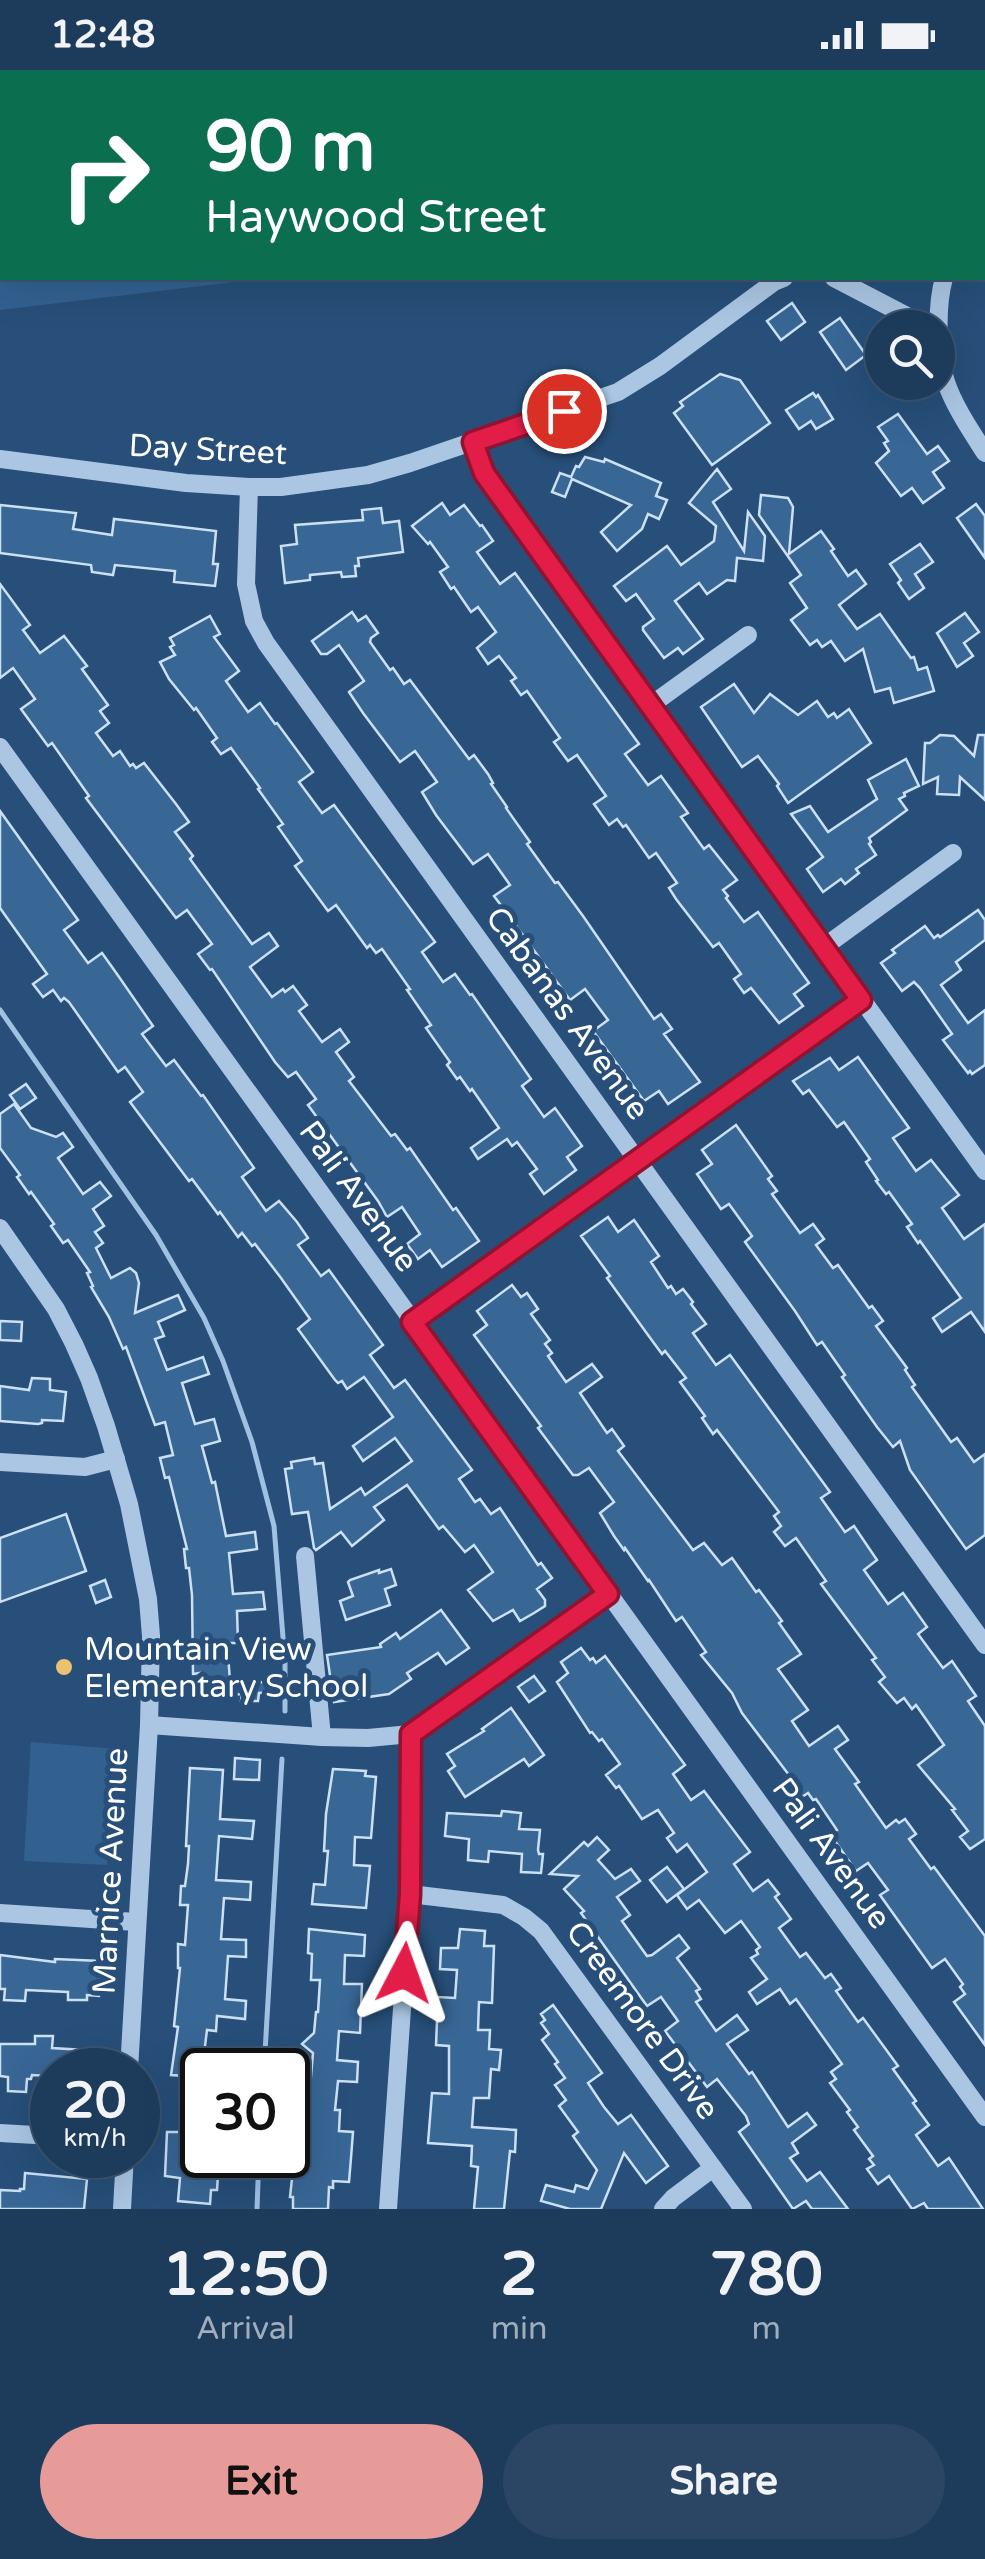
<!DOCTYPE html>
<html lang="en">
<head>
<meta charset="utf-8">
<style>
  body { margin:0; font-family:"Varela Round",sans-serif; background:#2a4664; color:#f1f3f6; height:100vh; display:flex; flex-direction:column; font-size:38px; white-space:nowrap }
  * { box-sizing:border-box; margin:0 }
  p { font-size:32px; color:#a0adbb }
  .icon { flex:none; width:55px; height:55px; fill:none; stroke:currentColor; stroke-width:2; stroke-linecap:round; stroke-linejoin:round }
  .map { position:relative; height:2139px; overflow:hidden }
  .details { display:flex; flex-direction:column; background:#1d3b5b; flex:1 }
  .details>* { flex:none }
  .top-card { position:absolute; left:0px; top:0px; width:985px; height:210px; box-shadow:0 10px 40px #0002,0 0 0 2px #3b5571; background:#0b6e4f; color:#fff; overflow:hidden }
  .fabs { position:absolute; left:865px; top:240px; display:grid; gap:20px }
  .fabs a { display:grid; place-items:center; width:90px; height:90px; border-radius:50%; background:#1d3b5b; box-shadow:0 10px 40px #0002,0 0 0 2px #3b5571; font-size:50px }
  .speed { position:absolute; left:30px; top:1978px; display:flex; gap:20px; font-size:50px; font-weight:700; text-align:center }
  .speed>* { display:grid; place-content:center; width:130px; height:130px; border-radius:50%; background:#1d3b5b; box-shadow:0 10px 40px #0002,0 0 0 2px #3b5571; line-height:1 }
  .speed small { font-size:25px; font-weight:400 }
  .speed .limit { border:5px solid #111; border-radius:15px; background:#fff; color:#111 }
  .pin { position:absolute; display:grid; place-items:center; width:85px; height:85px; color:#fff; margin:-42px; border:5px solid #fff; border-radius:50%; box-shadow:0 2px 10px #0007 }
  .me { position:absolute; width:110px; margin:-55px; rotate:4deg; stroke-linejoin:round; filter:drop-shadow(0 0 8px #0008) }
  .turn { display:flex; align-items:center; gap:35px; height:210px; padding:0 40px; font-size:45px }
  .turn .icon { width:130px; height:130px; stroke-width:2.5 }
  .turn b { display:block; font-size:70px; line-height:85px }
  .eta { display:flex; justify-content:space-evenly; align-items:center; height:170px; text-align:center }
  .eta b { font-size:60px; font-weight:700; line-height:70px }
  .button { display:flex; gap:20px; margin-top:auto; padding:20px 40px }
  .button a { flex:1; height:115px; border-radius:60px; background:#e69b98; color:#111; font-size:40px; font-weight:700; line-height:115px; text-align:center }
  .button a+a { background:#2a4664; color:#f1f3f6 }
  .status { display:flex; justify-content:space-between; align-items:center; height:70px; padding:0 50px; background:#1d3b5b; direction:ltr }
  .status svg { height:28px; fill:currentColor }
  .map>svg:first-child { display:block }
  .green { fill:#326190 }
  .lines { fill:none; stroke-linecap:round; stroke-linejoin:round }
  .stream { stroke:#9fc2e3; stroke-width:5 }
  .building { fill:#386695; stroke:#cce0f3; stroke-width:2.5 }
  .minor { stroke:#aac6e3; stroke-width:18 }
  .route-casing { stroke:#92132f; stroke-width:25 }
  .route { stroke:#e11d48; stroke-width:18 }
  .poi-dot { fill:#ebc270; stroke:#274f79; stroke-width:4 }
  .labels { text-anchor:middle; stroke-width:10; stroke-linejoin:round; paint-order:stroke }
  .street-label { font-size:32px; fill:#fff; stroke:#274f79 }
  .poi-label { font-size:32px; fill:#fff; stroke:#274f79; text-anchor:start }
</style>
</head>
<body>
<div class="status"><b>12:48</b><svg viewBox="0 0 49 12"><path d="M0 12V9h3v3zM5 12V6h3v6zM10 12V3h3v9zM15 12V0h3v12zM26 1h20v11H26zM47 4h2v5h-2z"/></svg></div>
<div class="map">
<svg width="985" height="2139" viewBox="0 0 985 2139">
  <rect width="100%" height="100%" fill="#274f79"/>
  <!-- green -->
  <g class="green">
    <path d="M0,0H478L477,2H2V208H269L0,240Z"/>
    <path d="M31,1672L118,1679L107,1795L24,1791Z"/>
  </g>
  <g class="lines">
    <!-- stream -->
    <g class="stream">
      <path d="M0,940L156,1165L204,1248L223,1291L252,1372L274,1456L285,1592V1641"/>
      <path d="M264,2000L282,1689"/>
      <path d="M257,2139L259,2085"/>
    </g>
  </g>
  <!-- building -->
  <g class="building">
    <path d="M792,233L805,252L781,270L767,251Z"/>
    <path d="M840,248L866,285L846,300L820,262Z"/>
    <path d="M720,304L740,310L770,353L712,395L674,343L683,336L680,332Z"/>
    <path d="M813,323L816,327L818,325L833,349L816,359L811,351L799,359L786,340Z"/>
    <path d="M898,344L927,384L938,376L949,391L933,402L944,418L923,433L912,418L901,426L876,393L889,381L884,373L888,371L878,357Z"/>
    <path d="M585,387L604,392L605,389L661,413L656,426L667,430L659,449L648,444L642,459L617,481L601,462L631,435L572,409L565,427L552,422L560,403L571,407L576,396L579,397Z"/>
    <path d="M717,399L731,419L713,432L744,481L748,442L765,466L763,491L737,488L735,511L727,510L707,524L699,513L675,531L703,569L683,584L678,578L664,588L643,560V557L654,549L636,524L626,531L614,516L667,476L681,495L714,471L716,456L689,433Z"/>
    <path d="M761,425L788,428L793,437L789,484L821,461L834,479L831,481L848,506L856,500L866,514L839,535L857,559L880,544L911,588L914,587L918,600L927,597L934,621L894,633L890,618L875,622L863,579L845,591L831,571L822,577L817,570L810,575L791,550L807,538L790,513L801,505L759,445Z"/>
    <path d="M442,433L450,445L464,435L480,456L482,455L493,471L477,482L500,514L515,503L639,674L625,684L648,715L661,706L688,743L681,747L704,779L709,775L737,810L723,820L728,826L726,828L744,852L758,842L809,913L794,924L803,936L779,953L751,918L744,923L734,909L741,904L719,873L713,877L676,829L669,818L677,813L656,783L649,788L626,755L623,757L617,749L609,755L594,734L606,726L577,685L568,691L554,672L560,668L527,621L521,625L511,611L516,608L499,586L488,594L477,578L496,562L478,537L471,542L454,517L451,519L440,502L448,497L430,472L428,474L412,456Z"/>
    <path d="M976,434L985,446V488L957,448Z"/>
    <path d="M0,435L76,443L73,459L112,465L114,449L216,461L213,494H218L215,516L174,512L175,501L115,495L113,505L92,502L91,495L0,483Z"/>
    <path d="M381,438L383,453L399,451L403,482L358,488L359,496H355L356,506L342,507L341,502L310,505V510L285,513L281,476L297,474L295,455L363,450L362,440Z"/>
    <path d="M920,474L933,492L915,504L924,518L909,529L898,513L901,510L890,494Z"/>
    <path d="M0,514L30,555L23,560L40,583L64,566L87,596L82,599L108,635L100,641L109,653L96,663L113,686L120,681L130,696L133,694L136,698L144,693L176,734L189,752L175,762L193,786L190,789L252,874L269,863L278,876L250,897L272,927L283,919L285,922L293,916L307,935L299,941L322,972L340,959L349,972L336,982L354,1007L349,1011L391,1066L395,1064L407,1080L410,1078L453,1140L456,1138L479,1171L442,1197L430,1180L418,1189L407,1174L420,1164L402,1137L387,1147L378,1131L308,1035L316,1029L296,1002L288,1007L275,992L212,899L210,900L198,884L212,874L187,840L176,848L86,728L89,726L52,673L48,676L21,639L35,629L13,598L0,608Z"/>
    <path d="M352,542L358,551L366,546L378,563L371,568L370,572L390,600L393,598L404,614L410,610L469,689L474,685L488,704L493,713L491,714L507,737L506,738L530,772L527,774L555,813L558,812L583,846L654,949L661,944L672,959L664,964L700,1012L668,1034L659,1021L644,1031L593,961L608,950L585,919L570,930L506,842L494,826L510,815L488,784L473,794L436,745L422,722L437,712L415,681L400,692L363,643L349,622L364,611L339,575L327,584H321L312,571Z"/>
    <path d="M965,543L979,562L964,573L973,586L957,597L937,563Z"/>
    <path d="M210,546L220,564L214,567L239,601L226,611L248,642L260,633L275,654L277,653L313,702L299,712L322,743L334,735L435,872L422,882L443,912L455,904L470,925L472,924L531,1009L522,1016L544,1047L555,1038L582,1076L567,1087L576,1100L544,1124L530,1104L537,1099L517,1072L512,1076L507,1069L478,1089L471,1078L499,1058L472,1019L470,1021L460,1007L457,1009L447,995L450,992L426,958L431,955L407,920L410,919L382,879L376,883L370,875L367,878L336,835L328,841L295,796L302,791L278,757L283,754L258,719L260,718L231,678L221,684L212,672L217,668L196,638L194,640L169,609L160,592L175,585L170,577L174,575L170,568Z"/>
    <path d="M734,614L754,643L770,624L798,645L817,631L828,647L834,643L837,648L849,639L871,673L788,733L777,716L779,714L758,686L742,697L701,637Z"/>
    <path d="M940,665L954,666L974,686L978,665H985V730L960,707L959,725L937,724L938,707L923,714L925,673H930Z"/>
    <path d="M906,689L919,716L904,723L905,726L899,729L907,740L869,768L871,772L869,774L876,785L856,799L859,803L845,814L841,809L823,822L807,799L823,787L791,744L810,736L828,762L877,729L868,710Z"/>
    <path d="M0,741L78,850L64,860L88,893L102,883L117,904L153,956L142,964L166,996L174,990L201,1026L203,1025L254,1098L242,1107L266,1141L279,1131L297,1152L308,1168L298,1175L321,1206L329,1200L383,1275L370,1285L394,1318L405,1310L472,1400L459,1409L475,1432L480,1429L491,1444L500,1438L538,1495L541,1493L552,1508L537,1519L545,1530V1536L534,1543L520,1551L513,1540L493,1551L468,1520L493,1502L474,1475L465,1482L443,1456L439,1459L407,1415L374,1437L384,1450L352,1476L341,1462L316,1480L314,1478L308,1442L292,1444L285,1399L292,1398L291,1392L314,1388L315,1394L323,1393L330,1439L361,1418L365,1425L412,1391L395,1368L363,1391L353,1376L393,1347L364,1307L347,1319L342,1311L338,1313L335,1310L298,1259L310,1249L281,1208L255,1174L252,1176L242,1163L238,1167L220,1142L218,1144L192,1109L189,1111L130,1032L143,1022L125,997L118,1002L69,932L64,928L61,931L53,920L43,927L33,914L47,904L0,838Z"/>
    <path d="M978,840L985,850V870L956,892L961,900L941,915L968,953L985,940V995L972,1004L970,1001L968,1003L943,970L952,964L920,918L914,912L902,921L881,893L895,883L892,880L925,856L934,868L938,865L940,867Z"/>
    <path d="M858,987L909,1058L893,1068L916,1101L931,1090L959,1125L942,1138L964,1169L985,1154V1262L971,1242L942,1262L933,1248L961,1228L920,1171L918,1173L907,1157L912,1154L889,1122L886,1124L876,1111L878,1110L866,1092L870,1089L844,1052L837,1057L809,1020L803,1024L793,1011L830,988L839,1000Z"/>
    <path d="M26,1014L36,1028L20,1039L10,1025Z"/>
    <path d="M14,1034L31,1058L56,1067L63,1063L73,1077L58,1088L83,1124L100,1112L111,1126L93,1139L104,1156L95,1162L103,1173L96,1178L111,1208L130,1198L136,1203L139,1213L135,1243L178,1225L185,1240L158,1252L164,1266L155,1269L167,1300L203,1287L209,1304L182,1313L195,1354L214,1349L220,1371L202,1376L212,1413L215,1412L226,1466L255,1462L257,1479L229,1483L233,1524L263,1522L265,1539L237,1541L238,1573H227L230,1610L274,1613L275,1622L259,1623L258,1631H241L242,1624L202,1627L200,1603L193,1604L192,1525L189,1498H186L184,1479H187L169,1407L165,1408L160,1388L173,1385L165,1352L155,1355L126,1277L123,1279L109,1247L91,1217L93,1216L87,1203L90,1202L68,1170L63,1173L51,1156L54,1154L31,1122L29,1124L17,1107L20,1105L0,1078V1044Z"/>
    <path d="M736,1055L772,1106L768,1109L777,1121L772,1124L800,1163L813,1154L824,1169L816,1175L833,1198L838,1195L869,1238L872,1236L883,1251L876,1256L907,1298L905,1300L915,1315L912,1317L951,1372L957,1368L974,1392L985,1384V1465L966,1479L910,1400L900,1371L893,1377L877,1357L842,1307L845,1305L822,1272L817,1275L795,1241L745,1172L752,1166L729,1134L721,1139L697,1104L712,1094L702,1080Z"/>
    <path d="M608,1147L618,1162L634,1150L659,1186L651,1192L668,1218L671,1216L676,1224L683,1219L693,1232L691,1234L706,1254L693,1263L716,1295L730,1285L830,1422L821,1428L845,1462L854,1456L877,1490L864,1500L888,1534L903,1523L927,1557L918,1564L943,1598L952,1591L976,1626L968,1631L985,1656V1769L970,1779L960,1767L968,1761L952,1740L955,1739L918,1695L944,1675L916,1635L912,1639L904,1628L897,1633L879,1612L885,1607L872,1590L876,1588L821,1514L826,1511L796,1468L785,1476L774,1462L781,1456L774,1446L779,1442L717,1360L713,1364L702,1348L705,1346L680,1312L686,1308L665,1281L662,1284L648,1265L607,1208L610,1206L581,1166Z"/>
    <path d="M512,1215L521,1227L527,1223L538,1239L531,1244L550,1270L545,1274L552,1283L548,1286L566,1312L592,1294L602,1307L580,1323L607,1363L612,1359L624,1376L618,1381L693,1480L704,1473L722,1495L732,1488L756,1522L759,1520L782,1551L779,1553L801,1584L778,1599L808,1640L792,1651L809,1676L838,1656L848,1670L835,1679L859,1712L855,1714L886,1758L896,1750L899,1753L905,1749L916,1764L909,1769L931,1799L934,1797L985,1866V1975L954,1932L965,1924L960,1917L963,1914L945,1889L932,1898L880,1825L888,1820L868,1793L856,1801L830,1764L837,1760L816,1729L813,1730L808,1723L802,1727L795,1713L742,1643L732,1623L701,1585L706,1582L682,1547L676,1551L649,1510L648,1511L625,1478L624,1480L614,1466L600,1443L614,1432L589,1398L578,1405H573L538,1358L541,1356L474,1265L487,1255L477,1241Z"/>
    <path d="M0,1251L22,1252L21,1271L0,1270Z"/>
    <path d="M32,1308L50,1309V1320L66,1322L63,1351L42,1350V1353L38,1354L0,1351V1316L29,1320Z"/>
    <path d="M66,1444L86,1501L0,1532V1468Z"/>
    <path d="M391,1499L396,1515L385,1519L390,1535L346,1550L340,1531L353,1526L348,1512L350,1510L379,1500V1503Z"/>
    <path d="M105,1510L111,1527L96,1533L90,1516Z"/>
    <path d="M441,1540L469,1578L446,1594L438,1583L407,1603L411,1609L389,1624L334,1632L327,1585L381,1577L380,1574L396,1563L400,1569Z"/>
    <path d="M581,1578L590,1590L593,1588L596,1593L605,1586L685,1695L673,1704L691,1730L704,1721L750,1782L734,1794L753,1821L768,1810L779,1824L775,1827L791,1849L779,1858L800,1887L806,1883L825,1908L831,1904L841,1918L836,1921L858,1952L863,1948L898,1996L893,1999L916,2031L913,2033L929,2055L916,2065L938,2096L949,2088L983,2139H928L924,2133L912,2139L889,2106L878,2114L867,2099L874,2095L869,2089L873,2086L854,2060L858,2057L847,2042L850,2040L830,2013L836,2009L831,2002L842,1994L796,1929L790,1934L780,1919L757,1934L749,1922L767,1909L751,1888L758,1884L756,1880L760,1877L741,1851L725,1863L699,1830L687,1839L677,1825L707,1802L687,1774L677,1782L667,1768L674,1763L658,1740L642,1749L619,1716L616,1718L606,1705L620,1694L602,1669L599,1671L592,1662L590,1663L557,1612L568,1603L561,1592Z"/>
    <path d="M534,1606L545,1621L529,1632L518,1617Z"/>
    <path d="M511,1638L544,1685L529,1696L524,1689L465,1727L448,1701L455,1696L447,1684L484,1661L482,1659Z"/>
    <path d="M235,1688L260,1690L259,1710L234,1709Z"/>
    <path d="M190,1698L223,1700L220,1749L254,1751L252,1769L219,1766L216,1810L251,1812L250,1830L224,1828L221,1869L246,1870V1887L228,1886L225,1929L246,1931L245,1949L217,1946L216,1961L207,1960L202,2000V2097H210V2104L218,2105L217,2120H211L210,2134L178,2131L180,2108L165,2106L167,2062H181L185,2006L171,2005L178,1957L174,1956L180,1898H178V1874L185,1875L188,1835H180L181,1816H185L188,1794L189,1776H186Z"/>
    <path d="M333,1699L366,1701L365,1706L376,1707L371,1768L355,1767L354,1795L370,1796L366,1838L312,1834L314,1814L325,1815L328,1781H324L326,1744Z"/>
    <path d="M502,1741L521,1743L519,1759L540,1760L538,1780L539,1784H543L541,1803L521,1802L522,1784L489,1781L488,1792L468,1790L469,1769L445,1766L447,1743L501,1746Z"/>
    <path d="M597,1767L609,1780L598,1790L615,1809L631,1799L640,1811L617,1827L630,1845L622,1851L647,1886L652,1885L679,1865L689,1878L677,1888L700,1919L696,1921L701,1929L696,1932L716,1961L737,1945L748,1960L727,1974L749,2004L752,2002L788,2057L807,2043L816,2055L792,2073L798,2083L790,2088L807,2111L820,2102L848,2139H812L806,2131L793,2139L739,2062L749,2054L746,2046L717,2009L707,2017L665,1961L678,1951L661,1927L647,1936L581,1843L584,1841L564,1819L578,1806L550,1804L584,1772L588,1776Z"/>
    <path d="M667,1797L684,1819L667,1832L650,1810Z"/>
    <path d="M309,1859L365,1865L364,1886L345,1885L344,1914H362L360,1963L339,1961L337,1990L358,1992L357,2012L338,2011L335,2040H340L339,2061L353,2062L351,2088L349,2112L333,2111V2118L329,2117L328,2139H293V2127H290L295,2081H293L294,2065H297L304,2005L311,2006L313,1983L302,1974L314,1963L316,1942H318L320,1910H311L312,1884L308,1883Z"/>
    <path d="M460,1859L485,1861L484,1876H494L492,1933L479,1932L478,1960H490L489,1979L501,1980L499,2000L491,1999L489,2028H474L472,2057L516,2060L515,2082L510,2081L504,2139H474L478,2097L471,2096L472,2076L428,2073L432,2023L449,2024V1976L436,1975L438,1927L455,1928L457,1900L440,1899L441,1878H458Z"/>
    <path d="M0,1885L55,1892V1889L101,1891L99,1926L87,1925V1930H68V1922L26,1920L25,1931L4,1930L5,1919H0Z"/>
    <path d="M553,1935L602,2003L588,2013L604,2037L618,2054L631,2045L668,2096L646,2113L624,2083L601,2139H570L541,2131L546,2115L574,2122L576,2115L588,2119L597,2100L573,2066L578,2062L559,2036L566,2030L555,2015L565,2008L555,1994L558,1992L542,1970L549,1964L541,1953L545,1950L541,1944Z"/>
    <path d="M35,1966H53L52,1978L101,1981L100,2000H50V2006L32,2005L31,2009H27L26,2022L8,2021V2007L0,2006V1974H35Z"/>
    <path d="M25,2103L87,2109L84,2139H0V2120L20,2121V2119H24Z"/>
  </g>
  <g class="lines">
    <!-- minor -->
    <g class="minor">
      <path d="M982,125L985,122"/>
      <path d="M834,208L930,258"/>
      <path d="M944,208C936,236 937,284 946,312C954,336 971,361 985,383"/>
      <path d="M473,372L484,403L985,1101"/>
      <path d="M0,389L186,413L249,417H281L368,405L410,393L618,322L660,296L774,212L784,208"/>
      <path d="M249,417L246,514L254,551L266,573L985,1575"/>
      <path d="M651,635L748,565"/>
      <path d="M0,677L985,2047"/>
      <path d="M824,877L953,783"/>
      <path d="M0,1158L56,1239L74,1274L89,1308L106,1356L129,1434L148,1529L151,1566L149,1655L129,2000"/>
      <path d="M413,1252L861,930"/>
      <path d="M0,1392L85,1397L116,1389"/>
      <path d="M305,1486L322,1667"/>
      <path d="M149,1655L322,1667L368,1668L411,1664L608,1524"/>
      <path d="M410,1824L503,1835L524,1847L541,1861L743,2139"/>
      <path d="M0,1843L136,1852"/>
      <path d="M0,2063L52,2066"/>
      <path d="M122,2139L125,2085"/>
      <path d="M388,2139L410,1824L411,1664"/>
      <path d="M663,2139L673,2128L713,2098"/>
    </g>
  </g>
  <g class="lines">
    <!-- route casing -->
    <g class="route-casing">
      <path id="route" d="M404,1903L410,1824L411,1664L608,1524L412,1252L861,930L484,403L473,372L564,341"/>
    </g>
    <!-- route -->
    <use href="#route" class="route"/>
  </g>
  <!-- markers -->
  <circle class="poi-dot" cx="64" cy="1597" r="10"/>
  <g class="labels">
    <!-- street labels -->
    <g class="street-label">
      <text transform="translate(208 379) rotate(3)" y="11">Day Street</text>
      <text transform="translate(568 943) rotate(54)" y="11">Cabanas Avenue</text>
      <text transform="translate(359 1126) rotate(54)" y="11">Pali Avenue</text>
      <text transform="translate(832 1783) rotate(54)" y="11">Pali Avenue</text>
      <text transform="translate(110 1801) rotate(-87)" y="11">Marnice Avenue</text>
      <text transform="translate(643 1950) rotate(54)" y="11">Creemore Drive</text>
    </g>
    <!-- poi labels -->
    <g class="poi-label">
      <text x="84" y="1590">Mountain View<tspan x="84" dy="37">Elementary School</tspan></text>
    </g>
  </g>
</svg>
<div class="fabs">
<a><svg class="icon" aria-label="search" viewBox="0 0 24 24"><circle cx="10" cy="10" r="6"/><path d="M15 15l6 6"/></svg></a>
</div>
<div class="speed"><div>20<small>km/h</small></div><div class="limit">30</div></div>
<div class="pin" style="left:564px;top:341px;background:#d93025"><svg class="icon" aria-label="arrive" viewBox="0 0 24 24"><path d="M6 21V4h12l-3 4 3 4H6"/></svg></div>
<svg class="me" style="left:404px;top:1903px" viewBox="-20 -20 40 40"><path d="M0-17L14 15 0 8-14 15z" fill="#e11d48" stroke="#fff" stroke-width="4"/></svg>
<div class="top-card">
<div class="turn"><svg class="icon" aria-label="right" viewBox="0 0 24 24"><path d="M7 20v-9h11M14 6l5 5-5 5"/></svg><div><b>90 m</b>Haywood Street</div></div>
</div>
</div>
<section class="details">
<div class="eta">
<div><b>12:50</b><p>Arrival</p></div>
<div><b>2</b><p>min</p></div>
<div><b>780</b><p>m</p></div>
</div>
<div class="button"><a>Exit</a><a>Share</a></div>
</section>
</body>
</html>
